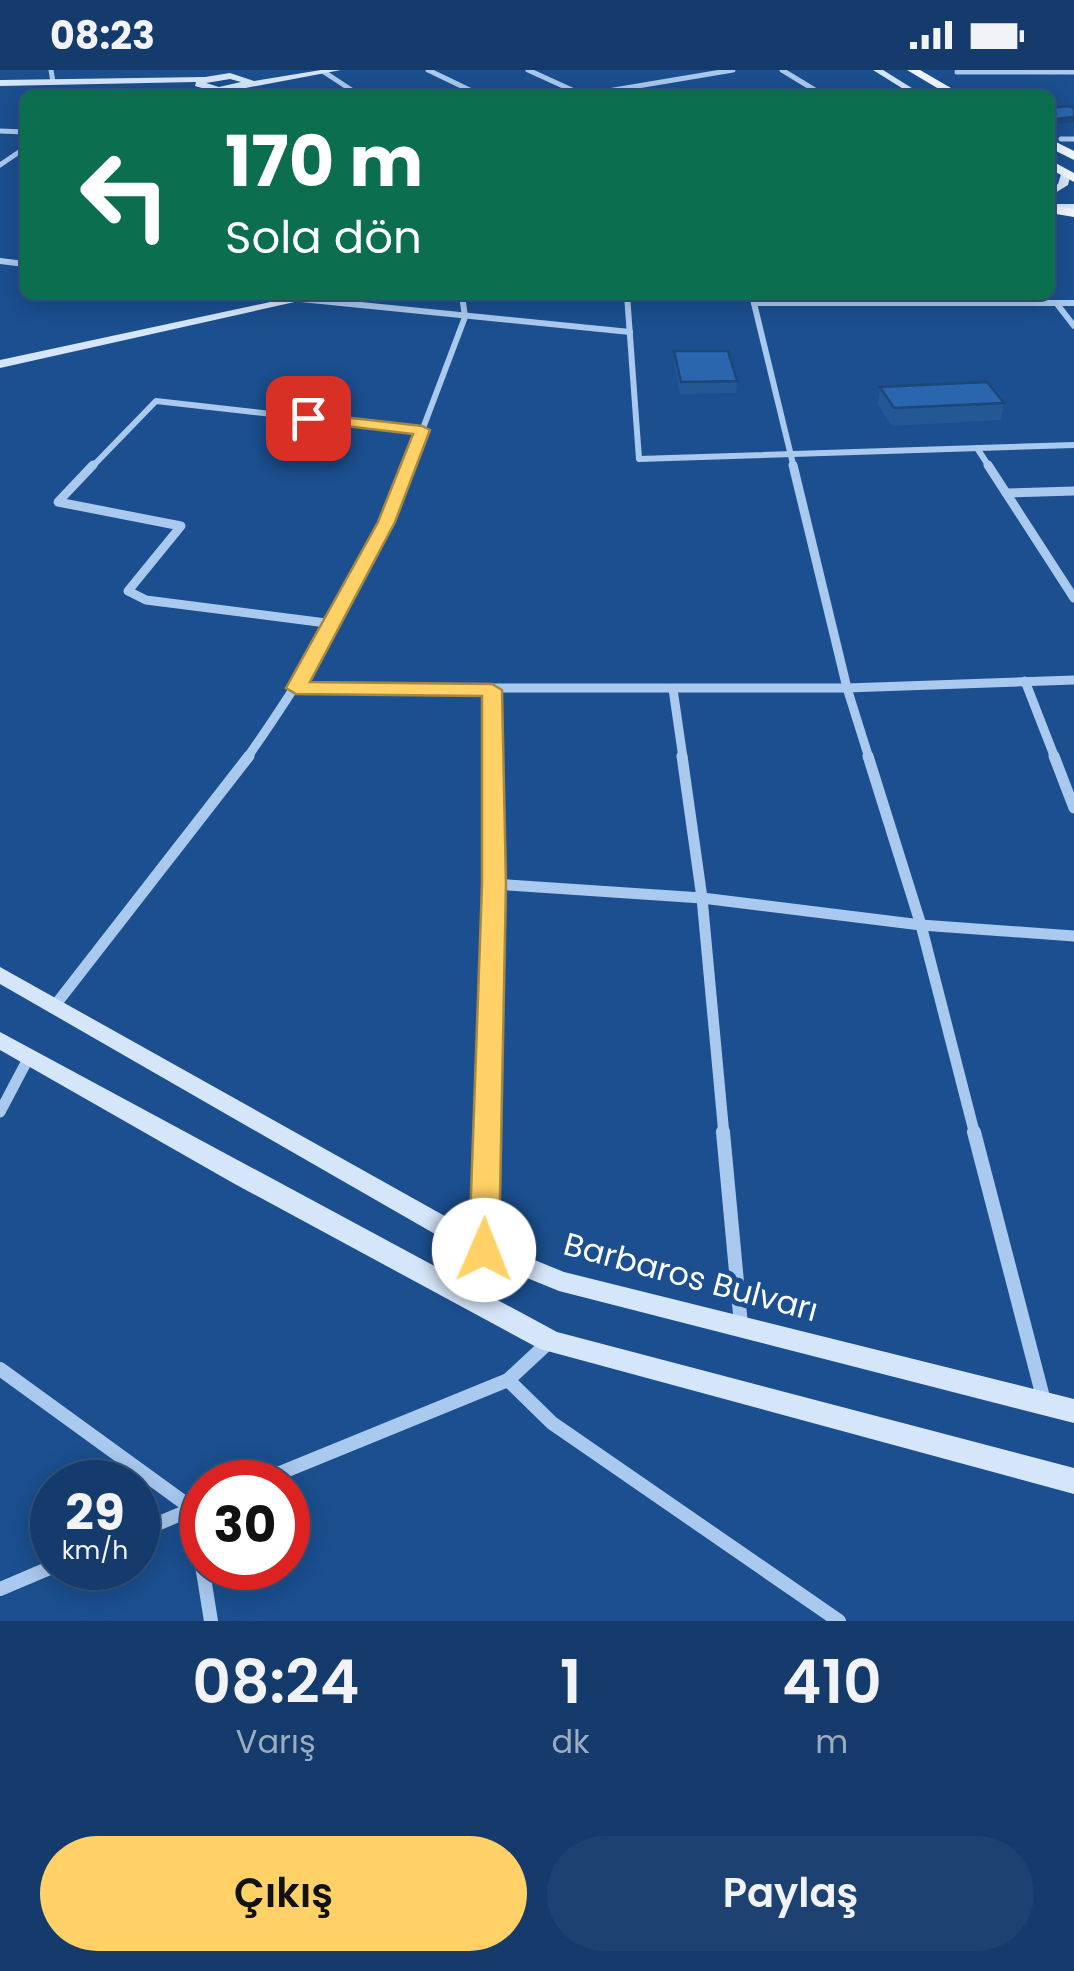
<!DOCTYPE html>
<html lang="tr">
<head>
<meta charset="utf-8">
<style>
  body { margin:0; font-family:Poppins,sans-serif; background:#1d4271; color:#f1f3f6; height:100vh; display:flex; flex-direction:column; font-size:38px; white-space:nowrap }
  * { box-sizing:border-box; margin:0 }
  p { font-size:32px; color:#9dadc1 }
  .icon { flex:none; width:55px; height:55px; fill:none; stroke:currentColor; stroke-width:2; stroke-linecap:round; stroke-linejoin:round }
  .map { position:relative; height:1551px; overflow:hidden }
  .details { display:flex; flex-direction:column; background:#143b6b; flex:1 }
  .details>* { flex:none }
  .guide { position:absolute; left:20px; top:20px; width:1035px; height:210px; border-radius:15px; box-shadow:0 5px 25px #0003,0 0 0 2px #33557e; background:#0b6e4f; color:#fff; overflow:hidden }
  .speed { position:absolute; left:30px; top:1390px; display:flex; gap:20px; font-size:50px; font-weight:700; text-align:center }
  .speed>* { display:grid; place-content:center; width:130px; height:130px; border-radius:50%; background:#143b6b; box-shadow:0 5px 25px #0003,0 0 0 2px #33557e; line-height:1 }
  .speed small { font-size:25px; font-weight:400 }
  .speed .limit { border:15px solid #d22; background:#fff; color:#111 }
  .pin { position:absolute; display:grid; place-items:center; width:85px; height:85px; color:#fff; margin:-42px; border-radius:20px; box-shadow:0 5px 15px #0006 }
  .me { position:absolute; width:110px; margin:-55px; rotate:1deg; stroke-linejoin:round; filter:drop-shadow(0 0 8px #0008) }
  .turn { display:flex; align-items:center; gap:35px; height:210px; padding:0 40px; font-size:45px }
  .turn .icon { width:130px; height:130px; stroke-width:2.5 }
  .turn b { display:block; font-size:70px; line-height:85px }
  .eta { display:flex; justify-content:space-evenly; align-items:center; height:170px; text-align:center }
  .eta b { font-size:60px; font-weight:600; line-height:70px }
  .primary-button { display:flex; gap:20px; margin-top:auto; padding:20px 40px }
  .primary-button a { flex:1; height:115px; border-radius:60px; background:#ffd166; color:#111; font-size:40px; font-weight:600; line-height:115px; text-align:center }
  .primary-button a+a { background:#1d4271; color:#f1f3f6 }
  .status { display:flex; justify-content:space-between; align-items:center; height:70px; padding:0 50px; background:#143b6b; direction:ltr }
  .status svg { height:28px; fill:currentColor }
  .map>svg:first-child { display:block }
  .lines { fill:none; stroke-linecap:round; stroke-linejoin:round }
  .street-far4 { stroke:#a9c9ee; stroke-width:5 }
  .street-far3 { stroke:#a9c9ee; stroke-width:6 }
  .street-far2 { stroke:#a9c9ee; stroke-width:9 }
  .street-far1 { stroke:#a9c9ee; stroke-width:11 }
  .street { stroke:#a9c9ee; stroke-width:14 }
  .secondary { fill:#d6e6fa; fill-rule:evenodd }
  .primary { fill:#f0f6ff; fill-rule:evenodd }
  .wall { fill:#245895 }
  .shaded-wall { fill:#1d4779 }
  .building { fill:#2a66ad; stroke:#1d4779; stroke-width:2.5 }
  .route { fill:#ffd166; stroke:#a68842; stroke-width:2.5 }
  .labels { text-anchor:middle; stroke-width:10; stroke-linejoin:round; paint-order:stroke }
  .near-street-label { font-size:32px; fill:#fff; stroke:#1b4f8f }
</style>
</head>
<body>
<div class="status"><b>08:23</b><svg viewBox="0 0 49 12"><path d="M0 12V9h3v3zM5 12V6h3v6zM10 12V3h3v9zM15 12V0h3v12zM26 1h20v11H26zM47 4h2v5h-2z"/></svg></div>
<div class="map">
<svg width="1074" height="1551" viewBox="0 0 1074 1551">
  <rect width="100%" height="100%" fill="#1b4f8f"/>
  <g class="lines">
    <!-- street-far4 -->
    <g class="street-far4">
      <path d="M51,0L53,12"/>
      <path d="M428,0L480,25"/>
      <path d="M528,0L583,25"/>
      <path d="M782,0L823,25"/>
      <path d="M324,2L359,25"/>
      <path d="M957,2H1074"/>
      <path d="M231,19L247,25"/>
      <path d="M584,25L733,0"/>
      <path d="M0,61L25,62"/>
      <path d="M1061,69H1074"/>
      <path d="M0,95L25,78"/>
    </g>
    <!-- street-far3 -->
    <g class="street-far3">
      <path d="M0,191L25,194"/>
      <path d="M627,225L639,389L1074,375"/>
      <path d="M752,225L794,398"/>
      <path d="M301,229L630,262"/>
      <path d="M754,233H1074"/>
      <path d="M1057,234L1074,256"/>
      <path d="M977,378L990,398"/>
      <path d="M91,398L156,331L422,361"/>
      <path d="M408,398L465,247L462,225"/>
    </g>
    <!-- street-far2 -->
    <g class="street-far2">
      <path d="M93,395L58,432L181,456L128,521L146,530L334,554"/>
      <path d="M793,395L847,618L869,688"/>
      <path d="M988,395L1074,528"/>
      <path d="M1006,423L1074,421"/>
      <path d="M1025,611L1055,688"/>
      <path d="M297,618H847L1074,610"/>
      <path d="M673,619L683,688"/>
      <path d="M492,620L493,688"/>
      <path d="M247,688C312,595 368,502 409,395"/>
    </g>
    <!-- street-far1 -->
    <g class="street-far1">
      <path d="M682,686L702,828L724,1065"/>
      <path d="M868,686L921,855L975,1065"/>
      <path d="M1054,686L1074,738"/>
      <path d="M494,814L702,828L921,855L1074,866"/>
      <path d="M53,938L249,686"/>
      <path d="M0,1042L29,987"/>
      <path d="M487,1065L494,814L493,686"/>
    </g>
    <!-- street -->
    <g class="street">
      <path d="M723,1062L741,1255"/>
      <path d="M974,1062L1044,1331"/>
      <path d="M484,1179L487,1062"/>
      <path d="M0,1299L193,1439L211,1551"/>
      <path d="M508,1310L552,1353L839,1551"/>
      <path d="M258,1412L508,1310L550,1271"/>
      <path d="M138,1462L202,1435"/>
      <path d="M0,1519L52,1497"/>
    </g>
    <!-- secondary -->
    <g class="secondary">
      <path d="M321,0H341L219,23L195,16L196,12L0,16V10L205,7L230,3L254,11ZM230,9L241,12L219,17L206,13Z"/>
      <path d="M873,0H883L923,25H913Z"/>
      <path d="M1062,101L1071,103L1068,115L1050,126V119L1058,114Z"/>
      <rect x="1050" y="134" width="24" height="6"/>
      <path d="M303,225H326L0,298V290Z"/>
      <path d="M0,897L493,1173L564,1202L1074,1329V1353L559,1221L475,1187L0,914Z"/>
      <path d="M0,962L557,1262L1074,1398V1424L540,1279L233,1113L0,980Z"/>
    </g>
    <!-- primary -->
    <g class="primary">
      <path d="M907,0H920L963,25H949Z"/>
      <path d="M1050,69L1074,81V90L1050,78Z"/>
      <path d="M1050,90L1074,103V112L1050,99Z"/>
      <path d="M1050,135L1074,139V147L1050,143Z"/>
    </g>
  </g>
  <!-- wall -->
  <g class="wall">
    <path d="M674,281L737,311L736,323L680,324L674,293Z"/>
    <path d="M880,317L1004,333L1001,350L892,356L878,334Z"/>
  </g>
  <!-- shaded-wall -->
  <path class="shaded-wall" d="M1074,47V52L1053,54V49Z"/>
  <!-- building -->
  <g class="building">
    <path d="M1069,36L1074,38V47L1053,49L1050,48V38Z"/>
    <path d="M674,281H728L737,311L681,312Z"/>
    <path d="M987,312L1004,333L894,338L880,317Z"/>
  </g>
  <!-- route -->
  <path class="route" d="M308,343L422,356L430,360L395,452L310,612L492,614L502,620L506,814L499,1180L495,1188L484,1192L474,1188L469,1180L482,814V626L296,624L286,618L378,452L413,364L303,351V344Z"/>
  <g class="labels">
    <!-- near-street labels -->
    <g class="near-street-label">
      <text transform="translate(691 1207) rotate(15)" y="11">Barbaros Bulvarı</text>
    </g>
  </g>
</svg>
<div class="speed"><div>29<small>km/h</small></div><div class="limit">30</div></div>
<div class="pin" style="left:308px;top:348px;background:#d93025"><svg class="icon" aria-label="arrive" viewBox="0 0 24 24"><path d="M6 21V4h12l-3 4 3 4H6"/></svg></div>
<svg class="me" style="left:484px;top:1180px" viewBox="-20 -20 40 40"><circle r="19" fill="#fff"/><path d="M0-13L10 11 0 6-10 11z" fill="#ffd166"/></svg>
<div class="guide">
<div class="turn"><svg class="icon" aria-label="left" viewBox="0 0 24 24"><path d="M17 20v-9H6M10 6l-5 5 5 5"/></svg><div><b>170 m</b>Sola dön</div></div>
</div>
</div>
<section class="details">
<div class="eta">
<div><b>08:24</b><p>Varış</p></div>
<div><b>1</b><p>dk</p></div>
<div><b>410</b><p>m</p></div>
</div>
<div class="primary-button"><a>Çıkış</a><a>Paylaş</a></div>
</section>
</body>
</html>
